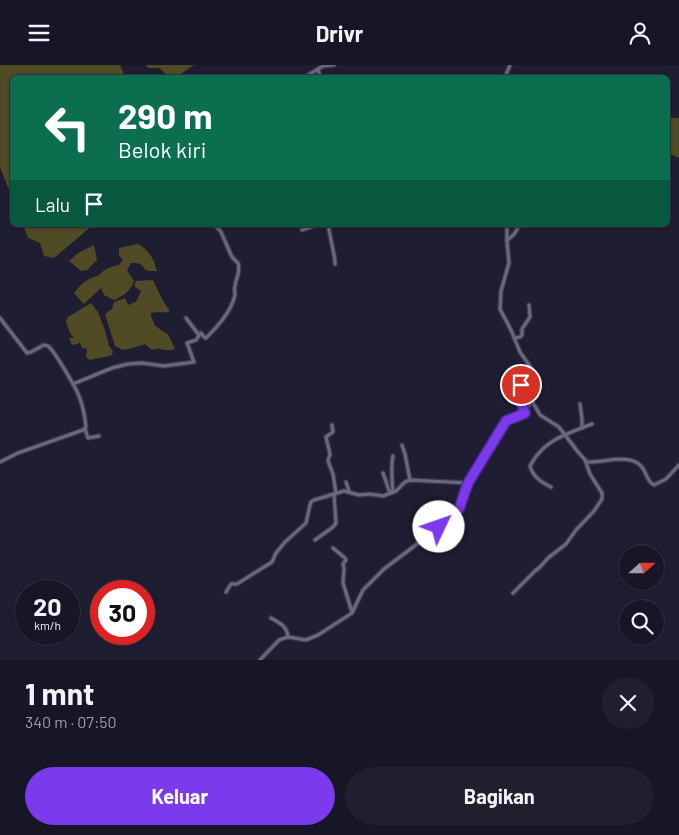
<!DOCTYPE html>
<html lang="id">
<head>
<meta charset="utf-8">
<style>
  body { margin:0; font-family:Barlow,sans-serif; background:#201f2e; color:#f1f3f6; height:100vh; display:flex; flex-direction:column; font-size:19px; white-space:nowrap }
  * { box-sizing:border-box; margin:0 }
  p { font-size:16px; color:#9e9fa7 }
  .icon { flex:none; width:28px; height:28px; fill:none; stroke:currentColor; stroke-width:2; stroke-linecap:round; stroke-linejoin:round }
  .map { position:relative; height:595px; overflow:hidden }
  .details { display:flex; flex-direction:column; background:#171626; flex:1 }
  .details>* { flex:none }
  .top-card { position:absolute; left:10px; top:10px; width:660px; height:152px; border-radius:8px; box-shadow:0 1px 4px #0004,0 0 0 1px #363543; background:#0b6e4f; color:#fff; overflow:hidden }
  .needle { width:32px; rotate:69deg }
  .buttons { position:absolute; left:619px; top:480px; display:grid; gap:10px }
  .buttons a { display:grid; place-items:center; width:45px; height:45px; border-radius:50%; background:#171626; box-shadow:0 1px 4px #0004,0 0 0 1px #363543; font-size:25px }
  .speed { position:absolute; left:15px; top:515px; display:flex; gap:10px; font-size:25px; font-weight:700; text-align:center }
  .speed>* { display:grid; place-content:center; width:65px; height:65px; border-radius:50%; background:#171626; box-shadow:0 1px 4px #0004,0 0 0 1px #363543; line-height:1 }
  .speed small { font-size:12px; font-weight:400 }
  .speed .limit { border:8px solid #d22; background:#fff; color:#111 }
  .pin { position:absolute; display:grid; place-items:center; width:42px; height:42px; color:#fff; margin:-21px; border:2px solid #fff; border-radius:50%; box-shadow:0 1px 5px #0007 }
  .me { position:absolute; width:55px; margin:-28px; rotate:48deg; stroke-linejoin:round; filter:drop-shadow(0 0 4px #0008) }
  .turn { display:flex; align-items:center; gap:18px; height:105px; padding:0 25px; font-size:22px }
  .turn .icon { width:65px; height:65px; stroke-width:2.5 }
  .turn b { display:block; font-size:35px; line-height:42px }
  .then { display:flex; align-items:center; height:48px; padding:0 25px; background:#0003; gap:10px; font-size:19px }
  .round { display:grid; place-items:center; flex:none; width:52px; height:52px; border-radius:26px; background:#201f2e }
  .head { display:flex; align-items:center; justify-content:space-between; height:85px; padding:0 25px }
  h1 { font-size:30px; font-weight:700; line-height:38px }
  .action { display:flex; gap:10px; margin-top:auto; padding:10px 25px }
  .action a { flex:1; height:58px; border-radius:30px; background:#7c3aed; color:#fff; font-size:20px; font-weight:700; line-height:58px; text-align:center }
  .action a+a { background:#201f2e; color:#f1f3f6 }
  header { display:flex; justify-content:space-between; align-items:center; height:65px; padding:0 25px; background:#171626; font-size:22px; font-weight:700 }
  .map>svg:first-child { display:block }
  .forest { fill:#504a25 }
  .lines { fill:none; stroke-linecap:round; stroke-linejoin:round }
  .minor-casing { stroke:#3c3a4b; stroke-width:5.5 }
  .minor { stroke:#696881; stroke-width:3 }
  .route-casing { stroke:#51269a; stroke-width:12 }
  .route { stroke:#7c3aed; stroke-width:9 }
</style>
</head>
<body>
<header><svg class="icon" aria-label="menu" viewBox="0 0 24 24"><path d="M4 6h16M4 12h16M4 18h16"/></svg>Drivr<svg class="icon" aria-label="person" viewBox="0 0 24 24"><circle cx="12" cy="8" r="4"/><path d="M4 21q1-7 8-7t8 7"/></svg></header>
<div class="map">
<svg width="679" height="595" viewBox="0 0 679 595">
  <rect width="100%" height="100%" fill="#1f1d32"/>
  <!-- forest -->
  <g class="forest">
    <path d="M0,0H120L125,12H12V133L0,102Z"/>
    <path d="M146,0H194L176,12H169L159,3H148Z"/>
    <path d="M668,53H679V93L668,88Z"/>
    <path d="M23,160H93L54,193L44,191L40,178L28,173Z"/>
    <path d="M138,179C149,185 154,194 157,206H150L145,205C142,198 139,198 131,198L127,205L134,216C130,226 125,230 114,235L104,230L101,223L84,239L74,228C80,220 88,212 98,211C104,204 110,202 119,200L123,194L119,191V183Z"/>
    <path d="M94,180L97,195L87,205L81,206L69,196L78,188Z"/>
    <path d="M153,215L163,236L170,246C163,249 157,246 151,248V251L155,261C160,263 163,268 168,269L175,284C163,288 162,281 152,285L145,279L129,284L123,285L115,281L105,249L112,244L114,237L125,233L128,240L136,237L141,226L134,221L136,216Z"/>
    <path d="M91,238L98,247L105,265L109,281L113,286L112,290C105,293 98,292 90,295L86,292L87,284L82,283L80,278L72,280L69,273H74L70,268L66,257L68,252Z"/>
  </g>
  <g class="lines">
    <!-- minor casing -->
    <g class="minor-casing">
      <g id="minor">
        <path d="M318,4L320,12"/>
        <path d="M305,12L323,1L334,0"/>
        <path d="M505,12L510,0"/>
        <path d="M328,160L335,195V199"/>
        <path d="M302,165L317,160"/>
        <path d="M507,175C514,171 516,167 519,160"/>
        <path d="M0,253L27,288L31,287L44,280C45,281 47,280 48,281C54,285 76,323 79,331C83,341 85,352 86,362L83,365L18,388L0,397"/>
        <path d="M186,253L199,270"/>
        <path d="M514,273L520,272L522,270V264L530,252L529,240"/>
        <path d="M73,319L112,303L128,299L142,298L164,301L194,297L187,278L196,275L201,268L205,273H206C218,261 231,247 235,230C235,227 234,224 235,221C236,211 241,209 238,198L232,192L221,167L215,160"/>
        <path d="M521,320C523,329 520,339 525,347"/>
        <path d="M532,336L540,350L559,362L578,387L587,397C603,398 629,388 641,401C647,407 646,416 654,420L666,414L679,400"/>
        <path d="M580,339L582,354V363"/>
        <path d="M332,360L333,367L326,372L330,389L328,396L333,409L336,428"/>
        <path d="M85,364L88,373L99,371"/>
        <path d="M402,380L405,389L410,415"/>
        <path d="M393,391C391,398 392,419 393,427"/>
        <path d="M383,408L390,428"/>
        <path d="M346,417L349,426"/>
        <path d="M551,422C541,417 533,412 530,401C543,375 567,369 592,359"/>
        <path d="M315,475L333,462L336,458L334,429"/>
        <path d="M333,483L345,493L346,495L343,499L344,504L343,518L352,547"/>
        <path d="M226,527L231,519H237L272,497L276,488L285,477L306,458L310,440L311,437L314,435L344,426L359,430L370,429L383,431L396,426L405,417L410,415L468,418"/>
        <path d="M513,528L535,506L540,502L548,493L566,479L576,465L594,446L602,434V428L590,409L585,395"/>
        <path d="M271,553C280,558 287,561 288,572"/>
        <path d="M260,595L279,575L288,572L306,575L318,570L352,548L363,525L384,504L429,470L459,444L468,418L506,356L525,347L532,335V304L520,287L511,265L500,244L501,226L509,198L507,176V160"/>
      </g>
    </g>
    <!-- minor -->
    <use href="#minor" class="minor"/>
  </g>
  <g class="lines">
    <!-- route casing -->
    <g class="route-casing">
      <path id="route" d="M439,462L459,444L468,418L506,356L525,348C520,339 523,330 521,320"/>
    </g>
    <!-- route -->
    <use href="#route" class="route"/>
  </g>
</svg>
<div class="buttons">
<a><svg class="needle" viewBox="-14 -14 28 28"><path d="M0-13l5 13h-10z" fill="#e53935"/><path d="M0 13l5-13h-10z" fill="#9e9fa7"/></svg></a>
<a><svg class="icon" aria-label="search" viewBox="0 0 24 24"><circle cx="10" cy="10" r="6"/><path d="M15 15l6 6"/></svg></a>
</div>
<div class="speed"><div>20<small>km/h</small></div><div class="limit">30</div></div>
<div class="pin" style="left:521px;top:320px;background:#d93025"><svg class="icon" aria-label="arrive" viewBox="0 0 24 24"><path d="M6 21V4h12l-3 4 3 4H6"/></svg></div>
<svg class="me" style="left:439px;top:462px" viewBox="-20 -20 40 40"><circle r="19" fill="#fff"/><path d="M0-13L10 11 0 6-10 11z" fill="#7c3aed"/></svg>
<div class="top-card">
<div class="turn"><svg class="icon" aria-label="left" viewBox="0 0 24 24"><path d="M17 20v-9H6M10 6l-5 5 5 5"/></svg><div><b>290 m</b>Belok kiri</div></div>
<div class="then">Lalu<svg class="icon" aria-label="arrive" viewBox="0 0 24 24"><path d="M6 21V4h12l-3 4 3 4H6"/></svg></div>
</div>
</div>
<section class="details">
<div class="head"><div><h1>1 mnt</h1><p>340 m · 07:50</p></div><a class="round"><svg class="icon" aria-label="close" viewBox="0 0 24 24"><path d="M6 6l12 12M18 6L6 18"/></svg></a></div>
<div class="action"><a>Keluar</a><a>Bagikan</a></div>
</section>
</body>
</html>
